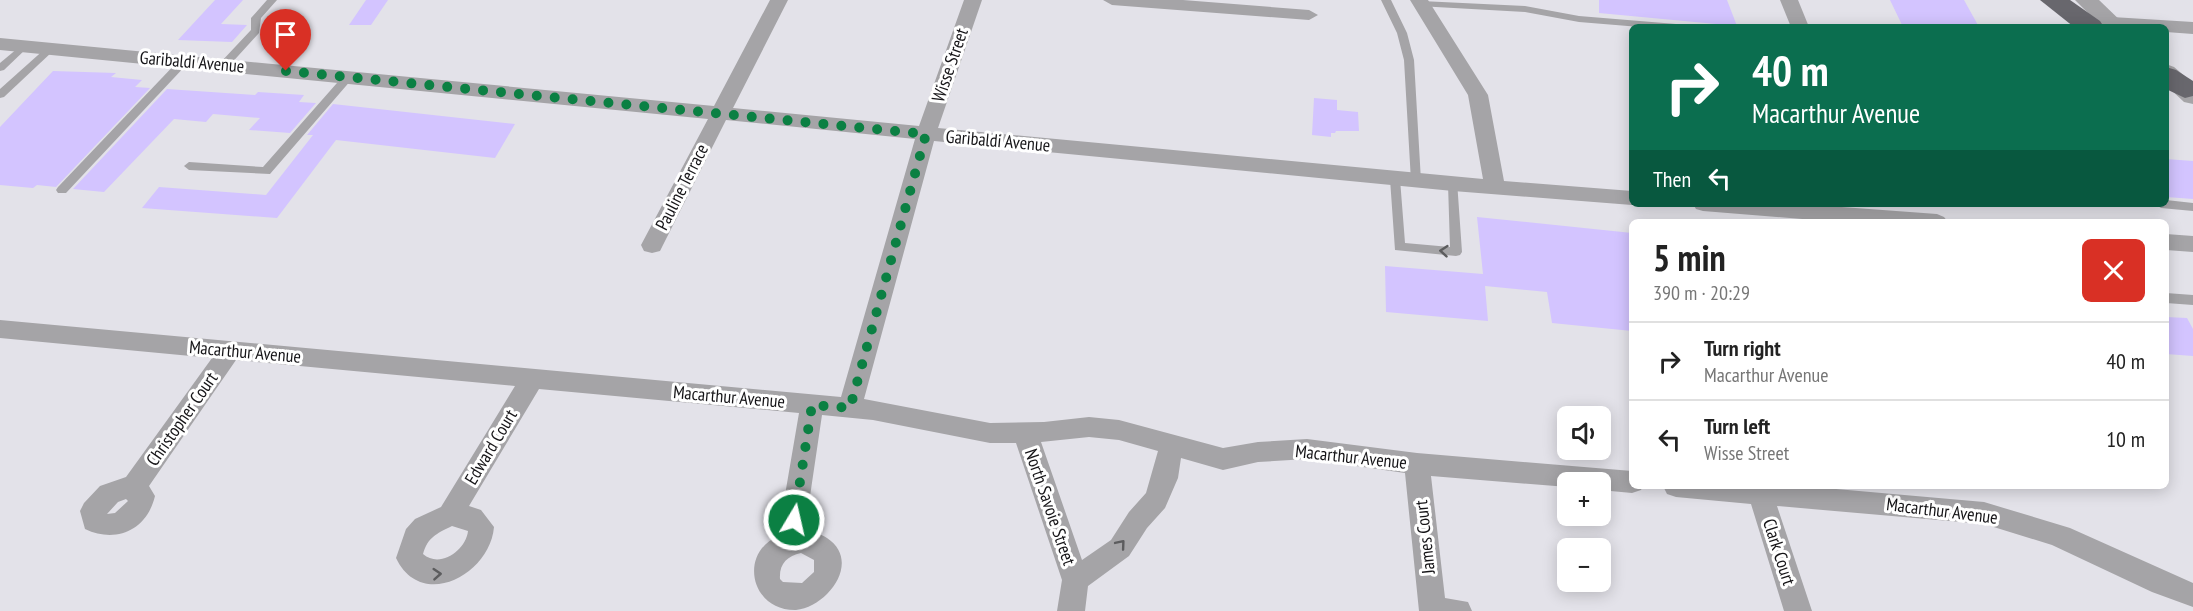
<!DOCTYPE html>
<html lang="en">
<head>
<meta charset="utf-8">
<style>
  body { margin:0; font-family:"PT Sans Narrow",sans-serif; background:#f6f6f6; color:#222; height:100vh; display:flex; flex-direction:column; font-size:22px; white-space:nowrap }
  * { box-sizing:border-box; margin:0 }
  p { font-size:20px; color:#767676 }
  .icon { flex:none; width:33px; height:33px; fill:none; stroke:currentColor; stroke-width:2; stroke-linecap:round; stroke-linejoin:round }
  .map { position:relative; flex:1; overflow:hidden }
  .sheet { position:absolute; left:1629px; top:219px; width:540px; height:270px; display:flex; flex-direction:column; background:#fff; border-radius:9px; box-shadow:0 3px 15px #0003 }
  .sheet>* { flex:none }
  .guide { position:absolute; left:1629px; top:24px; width:540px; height:183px; border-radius:9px; box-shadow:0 3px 15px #0003; background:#0b6e4f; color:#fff; overflow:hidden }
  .tools { position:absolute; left:1557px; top:406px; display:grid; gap:12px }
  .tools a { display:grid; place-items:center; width:54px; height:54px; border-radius:9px; background:#fff; box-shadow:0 3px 15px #0003; font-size:30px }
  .pin { position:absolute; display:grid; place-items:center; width:51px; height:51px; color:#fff; margin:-62px -26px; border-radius:50% 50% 50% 0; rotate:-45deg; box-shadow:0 0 6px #0007 }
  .pin .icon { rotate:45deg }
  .me { position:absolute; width:66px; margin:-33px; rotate:9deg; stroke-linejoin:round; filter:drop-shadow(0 0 4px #0008) }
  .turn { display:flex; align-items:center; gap:21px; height:126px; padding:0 24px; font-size:27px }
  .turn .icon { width:78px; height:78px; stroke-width:2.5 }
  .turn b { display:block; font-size:42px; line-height:51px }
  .then { display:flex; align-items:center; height:57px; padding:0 24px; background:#0003; gap:12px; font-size:22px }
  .round { display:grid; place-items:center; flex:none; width:63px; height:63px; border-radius:9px; background:#f6f6f6 }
  .head { display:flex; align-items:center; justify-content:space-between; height:102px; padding:0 24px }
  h1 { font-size:36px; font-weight:700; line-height:45px }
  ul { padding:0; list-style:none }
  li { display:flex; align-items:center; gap:18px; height:78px; padding:0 24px; border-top:2px solid #e0e0e0 }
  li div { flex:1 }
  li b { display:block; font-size:22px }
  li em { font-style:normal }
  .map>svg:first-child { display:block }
  .building { fill:#d3c4ff }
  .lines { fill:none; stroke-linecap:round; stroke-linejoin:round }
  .service { fill:#a5a4a7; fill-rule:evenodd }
  .minor { fill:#a5a4a7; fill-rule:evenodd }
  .tertiary { fill:#a5a4a7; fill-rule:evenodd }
  .trunk { fill:#68676d; fill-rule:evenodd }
  .oneway { stroke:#5c5c5e }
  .route { stroke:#0b8043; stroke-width:10; stroke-dasharray:0 18 }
  .labels { text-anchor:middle; stroke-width:6; stroke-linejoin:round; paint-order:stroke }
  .street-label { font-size:18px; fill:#141316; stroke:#fff }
</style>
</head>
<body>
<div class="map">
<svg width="2193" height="611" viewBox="0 0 2193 611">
  <rect width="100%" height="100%" fill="#e3e2e9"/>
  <!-- building -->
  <g class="building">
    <path d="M215,0H243L221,24L247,25L232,42L178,40Z"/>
    <path d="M366,0H388L371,25H349Z"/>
    <path d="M1599,0H1727L1737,26L1599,13Z"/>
    <path d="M1890,0H1964L1979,27H1903Z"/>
    <path d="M53,71L116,73L111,77L142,80L135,87L150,88L56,187L37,185L33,188L0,185V127Z"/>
    <path d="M167,89L255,95L258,92L304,95L299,102L316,103L290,133L249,130L260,118L213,114L206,122L174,119L104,192L73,189Z"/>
    <path d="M1314,98L1337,100V110L1358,112L1359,131H1336L1335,133H1331V137L1312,135Z"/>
    <path d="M333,104L515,124L495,158L336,140L277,218L142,208L159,187L266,195L313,135H307Z"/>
    <path d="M2166,159L2193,161V199L2166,197Z"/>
    <path d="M1477,217L1632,233V331L1552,323L1547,292L1485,286L1488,321L1386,312L1385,266L1483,274Z"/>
    <path d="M2166,317L2187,318L2193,329V356L2166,354Z"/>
  </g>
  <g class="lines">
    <!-- service -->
    <g class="service">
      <path d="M267,0H277L261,18L259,33L228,67H220V63L251,30V18Z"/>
      <path d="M1381,0H1391L1407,33L1414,60L1421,181L1416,185L1411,181L1404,60L1397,33Z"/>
      <path d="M1421,1L1525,6L1579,16L1676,24L1681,27H1640L1579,22L1525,12L1418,6L1416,4Z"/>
      <path d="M24,43L27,44V48L4,70L0,71V63Z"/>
      <path d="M50,46L53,47V51L4,97L0,98V89L47,47Z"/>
      <path d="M184,58L188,59V63L66,193H58L56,190L58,187L180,59Z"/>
      <path d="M348,74L353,77L352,79L270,174L189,170L184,166L189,162L263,167L344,75Z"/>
      <path d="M1395,175L1400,179L1405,243L1450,247L1448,184L1449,181H1457L1462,252L1460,255L1456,256L1395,250L1390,179Z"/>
      <path d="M2166,200L2193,203V211L2161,208L2155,204H2166Z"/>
      <path d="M2166,293L2193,295V305L2166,303Z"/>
    </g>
    <!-- minor -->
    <g class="minor">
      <path d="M770,0H788L733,108L919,126L964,0H982L938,128L1483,179L1468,95L1410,0H1428L1488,95L1504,181L1632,191V204H1637L1632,205L1453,191L934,141L864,399L990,423L1044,422L1089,417L1119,420L1223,448L1258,442L1307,439L1417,453L1632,471V486H1643L1641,490L1632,493L1600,490V483H1568V487L1431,476L1445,598L1468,602L1472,611H1419L1405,473L1307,459L1258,462L1223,470L1181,458L1178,478L1165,508L1147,528L1129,556L1088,586L1085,611H1057L1062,580L1016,443H990L873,420L822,415L805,530C812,532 821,534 827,538C862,561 828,607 796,610C751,611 738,554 778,536L799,413L539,389L469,506L481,510L494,527C490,575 421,611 396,558L406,529L415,519L441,507L515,386L236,360L149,486L155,496C147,530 116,544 85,529L80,511L84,503L100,486L126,477L212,358L0,338V320L841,397L915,139L726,120L663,245L660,251L652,253L644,251L641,245L708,119L0,50V38L714,106ZM1089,437L1119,440L1158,451L1146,493L1129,512L1111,540L1082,560L1041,442ZM126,499L128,501L115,513L107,514L118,502ZM452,526L468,531C466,550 440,569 423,554C428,537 436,534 452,526ZM801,553L814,560V572L802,583L783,582L780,579C779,564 787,556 801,553Z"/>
      <path d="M1103,0H1183L1309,10L1318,15L1309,20L1112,5Z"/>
      <path d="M1780,0H1798L1809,27H1791Z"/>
      <path d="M2112,17L2193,22V34L2166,32V27H2106L2103,23Z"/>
      <path d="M1693,204H1801L1937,214L1944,217L1948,222H1839L1703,211L1696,209Z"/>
      <path d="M2166,234L2193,236V252L2166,250Z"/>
      <path d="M1663,486H1802L1984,502L2070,528L2193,583V607L2152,592L2052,545L1984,524L1777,506L1812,611H1784L1751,504L1676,497L1667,494Z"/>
    </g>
    <!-- tertiary -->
    <g class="tertiary">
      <path d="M2075,0H2099L2127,27H2102Z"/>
      <path d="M2166,64L2174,67L2193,83V104L2184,102L2166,85Z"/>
    </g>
    <!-- trunk -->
    <g class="trunk">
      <path d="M2040,0H2070L2100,21L2104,27H2074Z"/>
      <path d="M2166,67L2176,70L2193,81V96L2185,98L2166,89Z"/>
    </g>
  </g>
  <!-- one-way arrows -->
  <defs><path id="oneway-chevron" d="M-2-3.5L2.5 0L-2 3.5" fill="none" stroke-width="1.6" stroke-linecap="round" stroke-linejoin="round" transform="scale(1.5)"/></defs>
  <g class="oneway">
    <use href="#oneway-chevron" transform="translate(1444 251) rotate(-175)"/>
    <use href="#oneway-chevron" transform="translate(1121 544) rotate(-50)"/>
    <use href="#oneway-chevron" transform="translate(437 574) rotate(-4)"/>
  </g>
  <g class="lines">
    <!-- route -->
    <path class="route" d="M286,71L926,134L850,408L812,405L794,520"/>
  </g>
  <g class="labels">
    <!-- street labels -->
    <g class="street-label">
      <text transform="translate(192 62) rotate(5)" y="6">Garibaldi Avenue</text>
      <text transform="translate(950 65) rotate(-71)" y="6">Wisse Street</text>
      <text transform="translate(998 141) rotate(5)" y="6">Garibaldi Avenue</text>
      <text transform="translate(682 187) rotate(-63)" y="6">Pauline Terrace</text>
      <text transform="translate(245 352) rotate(5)" y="6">Macarthur Avenue</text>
      <text transform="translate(729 397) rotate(5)" y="6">Macarthur Avenue</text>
      <text transform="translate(182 419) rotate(-55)" y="6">Christopher Court</text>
      <text transform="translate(491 447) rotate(-59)" y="6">Edward Court</text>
      <text transform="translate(1351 457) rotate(6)" y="6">Macarthur Avenue</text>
      <text transform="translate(1050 507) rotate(71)" y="6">North Savoie Street</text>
      <text transform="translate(1942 511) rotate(7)" y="6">Macarthur Avenue</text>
      <text transform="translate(1425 537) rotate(-96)" y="6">James Court</text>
      <text transform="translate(1779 552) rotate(72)" y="6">Clark Court</text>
    </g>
  </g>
</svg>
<div class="tools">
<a><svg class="icon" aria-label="sound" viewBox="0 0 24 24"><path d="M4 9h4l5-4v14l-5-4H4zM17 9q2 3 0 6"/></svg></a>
<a>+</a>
<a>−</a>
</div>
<div class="pin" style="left:286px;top:71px;background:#d93025"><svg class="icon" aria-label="arrive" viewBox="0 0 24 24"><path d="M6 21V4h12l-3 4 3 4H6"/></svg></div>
<svg class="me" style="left:794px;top:520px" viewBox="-20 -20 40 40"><circle r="17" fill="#0b8043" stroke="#fff" stroke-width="3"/><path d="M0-11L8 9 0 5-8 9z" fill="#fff"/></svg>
<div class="guide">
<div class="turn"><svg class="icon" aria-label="right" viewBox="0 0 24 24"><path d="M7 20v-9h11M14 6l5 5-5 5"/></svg><div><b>40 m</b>Macarthur Avenue</div></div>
<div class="then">Then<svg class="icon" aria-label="left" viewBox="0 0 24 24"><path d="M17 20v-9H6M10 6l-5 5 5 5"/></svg></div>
</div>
<section class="sheet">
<div class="head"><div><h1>5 min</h1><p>390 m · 20:29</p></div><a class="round" style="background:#d93025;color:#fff"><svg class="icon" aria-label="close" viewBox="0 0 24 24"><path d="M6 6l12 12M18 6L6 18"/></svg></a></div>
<ul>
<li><svg class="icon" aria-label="right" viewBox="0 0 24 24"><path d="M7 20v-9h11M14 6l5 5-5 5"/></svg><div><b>Turn right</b><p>Macarthur Avenue</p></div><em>40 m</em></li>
<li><svg class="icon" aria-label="left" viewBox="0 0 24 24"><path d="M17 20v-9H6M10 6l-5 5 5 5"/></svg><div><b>Turn left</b><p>Wisse Street</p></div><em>10 m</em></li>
</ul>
</section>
</div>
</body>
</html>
